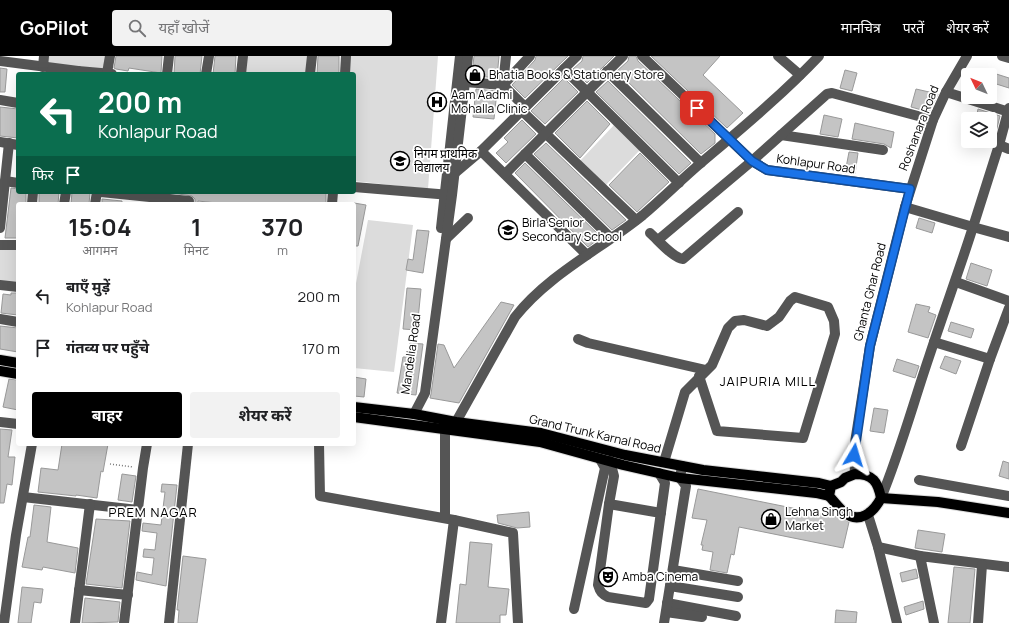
<!DOCTYPE html>
<html lang="hi">
<head>
<meta charset="utf-8">
<style>
  body { margin:0; font-family:Manrope,"Noto Sans Devanagari",sans-serif; background:#f2f2f2; color:#202124; height:100vh; display:flex; flex-direction:column; font-size:15px; white-space:nowrap }
  * { box-sizing:border-box; margin:0 }
  p { font-size:13px; color:#757577 }
  .icon { flex:none; width:22px; height:22px; fill:none; stroke:currentColor; stroke-width:2; stroke-linecap:round; stroke-linejoin:round }
  .map { position:relative; flex:1; overflow:hidden }
  .sheet { position:absolute; left:16px; top:146px; width:340px; height:244px; display:flex; flex-direction:column; background:#fff; border-radius:4px; box-shadow:0 4px 16px #0002 }
  .sheet>* { flex:none }
  .top-card { position:absolute; left:16px; top:16px; width:340px; height:122px; border-radius:4px; box-shadow:0 4px 16px #0002; background:#0b6e4f; color:#fff; overflow:hidden }
  .needle { width:26px; rotate:313deg }
  .tools { position:absolute; left:961px; top:12px; display:grid; gap:8px }
  .tools a { display:grid; place-items:center; width:36px; height:36px; border-radius:4px; background:#fff; box-shadow:0 4px 16px #0002; font-size:20px }
  .pin { position:absolute; display:grid; place-items:center; width:34px; height:34px; color:#fff; margin:-17px; border-radius:8px; box-shadow:0 2px 6px #0006 }
  .me { position:absolute; width:44px; margin:-22px; rotate:7deg; stroke-linejoin:round; filter:drop-shadow(0 0 3px #0008) }
  .turn { display:flex; align-items:center; gap:14px; height:84px; padding:0 16px; font-size:18px }
  .turn .icon { width:52px; height:52px; stroke-width:2.5 }
  .turn b { display:block; font-size:28px; line-height:34px }
  .then { display:flex; align-items:center; height:38px; padding:0 16px; background:#0003; gap:8px; font-size:15px }
  .eta { display:flex; justify-content:space-evenly; align-items:center; height:68px; text-align:center }
  .eta b { font-size:24px; font-weight:700; line-height:28px }
  .primary-button { display:flex; gap:8px; margin-top:auto; padding:8px 16px }
  .primary-button a { flex:1; height:46px; border-radius:4px; background:#000; color:#fff; font-size:16px; font-weight:700; line-height:46px; text-align:center }
  .primary-button a+a { background:#f2f2f2; color:#202124 }
  ul { padding:0; list-style:none }
  li { display:flex; align-items:center; gap:12px; height:52px; padding:0 16px }
  li div { flex:1 }
  li b { display:block; font-size:15px }
  li em { font-style:normal }
  header { display:flex; align-items:center; gap:24px; box-sizing:border-box; height:56px; padding:0 20px; background:#000; color:#fff }
  header strong { font-size:19px }
  nav { display:flex; gap:22px; margin-inline-start:auto; font-size:14px }
  .search { width:280px; height:36px; background:#f2f2f2; display:flex; align-items:center; gap:10px; box-sizing:border-box; padding:0 14px; border-radius:4px; color:#757577; font-size:15px }
  .map>svg:first-child { display:block }
  .green { fill:#dcdcdc }
  .building { fill:#c4c4c4; stroke:#999 }
  .lines { fill:none; stroke-linecap:round; stroke-linejoin:round }
  .major-casing { stroke:#dbdbdb; stroke-width:12 }
  .path { stroke:#777; stroke-width:1.5; stroke-dasharray:1 2; stroke-linecap:butt }
  .minor { stroke:#555; stroke-width:10 }
  .major { stroke:#000; stroke-width:10 }
  .route-casing { stroke:#114b97; stroke-width:10 }
  .route { stroke:#1a73e8; stroke-width:7 }
  .labels { text-anchor:middle; stroke-width:3.5; stroke-linejoin:round; paint-order:stroke }
  .poi-label { font-size:12px; fill:#000; stroke:#fff; text-anchor:start }
  .street-label { font-size:12px; fill:#000; stroke:#fff }
  .neighbourhood-label { font-size:13px; letter-spacing:1px; fill:#000; stroke:#fff }
</style>
</head>
<body>
<header>
<strong>GoPilot</strong>
<div class="search"><svg class="icon" aria-label="search" viewBox="0 0 24 24"><circle cx="10" cy="10" r="6"/><path d="M15 15l6 6"/></svg>यहाँ खोजें</div>
<nav><a>मानचित्र</a><a>परतें</a><a>शेयर करें</a></nav>
</header>
<div class="map">
<svg width="1009" height="567" viewBox="0 0 1009 567">
  <rect width="100%" height="100%" fill="#fff"/>
  <!-- green -->
  <g class="green">
    <path d="M46,0H107L105,15L45,9Z"/>
    <path d="M247,0H309L307,18H245Z"/>
    <path d="M348,0H438L428,133L354,125V18H347Z"/>
    <path d="M614,69L640,94L605,130L580,105Z"/>
    <path d="M368,164L413,169L394,316L354,312V238Z"/>
    <path d="M0,190L18,191V228L0,226Z"/>
  </g>
  <!-- building -->
  <g class="building">
    <path d="M116,0H162L161,17L129,12L128,15L116,13L114,12Z"/>
    <path d="M175,0H202L200,18H174Z"/>
    <path d="M215,0H236L235,18H213Z"/>
    <path d="M318,0H339V18H317Z"/>
    <path d="M474,0H499L497,22L477,20L478,19L472,18Z"/>
    <path d="M536,0H568L525,42L512,29L535,4Z"/>
    <path d="M583,0H614L587,27L573,13L582,5Z"/>
    <path d="M629,0H636L638,5L715,78V87L701,98L617,15L628,5Z"/>
    <path d="M651,0H720L703,19L743,57L727,72Z"/>
    <path d="M0,12L7,13L5,36H0Z"/>
    <path d="M845,14L857,17L852,35L840,32Z"/>
    <path d="M990,16L1009,22V32L990,26Z"/>
    <path d="M564,22L578,36L545,68L531,55Z"/>
    <path d="M608,25L691,107L679,118L596,36Z"/>
    <path d="M476,33L497,35L494,63L473,61Z"/>
    <path d="M916,33L938,38L929,56L911,51Z"/>
    <path d="M587,45L610,68L580,102L555,77Z"/>
    <path d="M0,51L18,53V82L0,80Z"/>
    <path d="M978,53L1000,60L995,80L990,79V63H976Z"/>
    <path d="M824,59L842,63L838,81L820,78Z"/>
    <path d="M522,64L536,78L506,107L496,97L508,86L504,82Z"/>
    <path d="M855,67L894,76L891,92L884,88L852,83Z"/>
    <path d="M546,87L626,164L612,174L534,98Z"/>
    <path d="M849,96L858,97L855,118L845,117Z"/>
    <path d="M640,97L669,126L637,156L609,129Z"/>
    <path d="M525,107L601,181L588,191L515,117Z"/>
    <path d="M11,132L18,133V136H26V148H18V182H5Z"/>
    <path d="M39,136H59L58,148H39Z"/>
    <path d="M72,136L90,137L89,148H71Z"/>
    <path d="M165,136H326V148H226L198,145V148H195V143L192,140Z"/>
    <path d="M102,143L122,145V148H102Z"/>
    <path d="M354,147L366,149L358,190H354Z"/>
    <path d="M919,162L935,167L932,177L916,172Z"/>
    <path d="M417,174L429,175L423,217L406,214L408,203L413,204Z"/>
    <path d="M971,207L992,214L987,230L966,223Z"/>
    <path d="M407,232L421,233L417,274L403,273Z"/>
    <path d="M11,237H18V259L1,257L3,238L11,239Z"/>
    <path d="M501,246L514,249L459,347L430,342L431,338L438,288L444,289L454,312Z"/>
    <path d="M916,248L930,251L928,256L936,259L928,282L908,276Z"/>
    <path d="M951,266L974,273L971,282L948,275Z"/>
    <path d="M0,270L18,272V296L0,293Z"/>
    <path d="M410,287L423,288L416,339L397,337L403,301H408Z"/>
    <path d="M945,300L961,305L956,318L940,312Z"/>
    <path d="M897,303L919,310L915,322L893,315Z"/>
    <path d="M354,321L366,323L364,341L354,340Z"/>
    <path d="M9,323L18,324V354L3,351Z"/>
    <path d="M874,352L888,354L884,377L870,375Z"/>
    <path d="M0,373L12,374L8,401H15L12,429L7,428L4,447H0Z"/>
    <path d="M62,388H108L103,416L101,415L97,442L76,439V440L38,436L41,412L58,414Z"/>
    <path d="M1003,405L1009,407V423L999,420Z"/>
    <path d="M122,418L136,420L132,446L118,444Z"/>
    <path d="M162,428L177,429L166,530L136,524L137,516L152,519L154,502L143,501L144,493L155,494L157,477L142,475L143,467L161,469L165,436H161Z"/>
    <path d="M698,433L842,462L849,466L843,492L739,471L734,499L731,498L727,517L710,514L713,496L702,494L703,489H701L707,464L692,462Z"/>
    <path d="M34,449L51,451L47,486L78,492L75,517L43,511L42,514L22,511L28,481H30Z"/>
    <path d="M529,456L530,471L517,472L498,467L497,459Z"/>
    <path d="M96,463L130,465L122,532L86,528Z"/>
    <path d="M918,474L945,478L942,496L915,492Z"/>
    <path d="M470,486L492,488L488,531L509,533L506,559H500V567H456L460,528L466,529Z"/>
    <path d="M183,500L206,503L197,567H178L179,554H177Z"/>
    <path d="M954,511L975,513L970,567H948Z"/>
    <path d="M916,513L918,522L902,526L900,517Z"/>
    <path d="M22,531L43,533L41,547L34,546L31,567H18Z"/>
    <path d="M85,542L120,546L118,566L82,567Z"/>
    <path d="M923,545L924,553L906,559L904,551Z"/>
    <path d="M836,554L857,556L856,567H835Z"/>
  </g>
  <g class="lines">
    <!-- major casing -->
    <g class="major-casing">
      <g id="major">
        <path d="M0,304L18,307"/>
        <path d="M0,315L18,318"/>
        <path d="M354,351L414,358L456,366L541,377L625,399L703,414L819,427L831,430"/>
        <path d="M354,361L540,386L623,409L680,422L816,437L829,440"/>
        <path d="M855,418C873,418 878,426 881,442C874,456 859,469 844,456C839,452 834,445 829,440L831,430L841,426L845,422Z"/>
        <path d="M881,442L938,446L1009,457"/>
      </g>
    </g>
    <!-- path -->
    <path class="path" d="M110,408L133,411"/>
    <!-- minor -->
    <g class="minor">
      <path d="M642,0L752,105L767,114L910,133"/>
      <path d="M778,0L800,19"/>
      <path d="M1002,0L1009,2"/>
      <path d="M0,5L78,15L77,18"/>
      <path d="M43,11L44,0"/>
      <path d="M564,13L679,127"/>
      <path d="M78,15L112,18"/>
      <path d="M607,15L701,107"/>
      <path d="M107,17L110,0"/>
      <path d="M167,18L169,0"/>
      <path d="M206,18L209,0"/>
      <path d="M241,18L243,0"/>
      <path d="M310,18L312,0"/>
      <path d="M345,18L346,0"/>
      <path d="M465,26L503,29L506,0"/>
      <path d="M946,36L1009,56"/>
      <path d="M0,44L18,47"/>
      <path d="M525,51L503,29L530,0"/>
      <path d="M1009,52L999,89L973,171L1009,181"/>
      <path d="M522,55L636,164"/>
      <path d="M781,79L883,94"/>
      <path d="M0,86L18,89"/>
      <path d="M999,89L1009,93"/>
      <path d="M481,95L587,199"/>
      <path d="M525,98L611,182"/>
      <path d="M455,117L481,95L577,0"/>
      <path d="M505,118L623,0"/>
      <path d="M5,125L18,127"/>
      <path d="M354,131L450,139"/>
      <path d="M101,136L189,145"/>
      <path d="M32,148L33,136"/>
      <path d="M64,148L66,136"/>
      <path d="M95,148L97,136"/>
      <path d="M332,148L333,136"/>
      <path d="M0,172L9,87"/>
      <path d="M441,172L460,0"/>
      <path d="M650,177C658,184 673,202 683,203L738,156"/>
      <path d="M446,183L468,162"/>
      <path d="M658,184L752,105L827,38L832,37L933,64"/>
      <path d="M0,189H18"/>
      <path d="M956,226L1009,245"/>
      <path d="M0,229L18,231"/>
      <path d="M0,263L18,266"/>
      <path d="M578,283L588,287L706,314"/>
      <path d="M934,286L990,303"/>
      <path d="M414,358L425,337L452,139L468,0"/>
      <path d="M0,366L18,368"/>
      <path d="M456,366L515,261C549,218 601,193 643,159C663,142 682,123 702,106C742,72 783,38 819,0"/>
      <path d="M319,388L320,440L454,464L441,567"/>
      <path d="M961,390L990,303L1009,252"/>
      <path d="M610,405L614,420L609,448L661,457"/>
      <path d="M664,406L685,336L712,309L728,272L735,265L744,264L767,270L779,261L790,245L795,241L828,251L834,265L835,278L803,382L717,375L699,320"/>
      <path d="M855,418L854,393L870,290L905,151L933,64L946,36L967,0"/>
      <path d="M919,424L1009,440"/>
      <path d="M23,441L138,454"/>
      <path d="M881,442C900,396 913,348 929,301C943,258 959,215 973,171L905,151"/>
      <path d="M609,448L598,529C600,536 602,538 608,541L646,547L649,543L665,427L659,417"/>
      <path d="M868,459L878,491L897,567"/>
      <path d="M445,462V373"/>
      <path d="M454,464L513,477L518,567"/>
      <path d="M878,491L920,500"/>
      <path d="M673,514L738,525"/>
      <path d="M670,530L738,541"/>
      <path d="M79,534L128,539"/>
      <path d="M667,547L736,560"/>
      <path d="M574,553L605,412L600,403"/>
      <path d="M666,556L702,561"/>
      <path d="M4,567L16,479L32,388"/>
      <path d="M75,567L90,448"/>
      <path d="M124,567L143,412L147,388"/>
      <path d="M169,567L188,388"/>
      <path d="M664,567L686,430L680,422L682,410"/>
      <path d="M934,567L920,500L1009,511"/>
      <path d="M978,567L982,509"/>
    </g>
    <!-- major -->
    <use href="#major" class="major"/>
  </g>
  <g class="lines">
    <!-- route casing -->
    <g class="route-casing">
      <path id="route" d="M697,52L752,105L767,114L910,133L870,290L854,399"/>
    </g>
    <!-- route -->
    <use href="#route" class="route"/>
  </g>
  <!-- icons -->
  <defs>
    <g id="shop-ring" transform="scale(1)"><circle r="9.5" fill="#fff" stroke="#000" stroke-width="1.5"/><path d="M-5-2.5h2.3a2.7 3.5 0 0 1 5.4 0H5L5.5 6h-11ZM-1.5-2.5h3a1.5 2.3 0 0 0-3 0Z" fill="#000"/></g>
    <g id="hospital-ring" transform="scale(1)"><circle r="9.5" fill="#fff" stroke="#000" stroke-width="1.5"/><path d="M-5-5h3v3.5h4V-5h3V5h-3V1.5h-4V5h-3Z" fill="#000"/></g>
    <g id="school-ring" transform="scale(1)"><circle r="9.5" fill="#fff" stroke="#000" stroke-width="1.5"/><path d="M0-5L7-2L0 1L-7-2ZM-4 1L0 2.5L4 1V4Q0 6-4 4Z" fill="#000"/></g>
    <g id="theatre-ring" transform="scale(1)"><circle r="9.5" fill="#fff" stroke="#000" stroke-width="1.5"/><path d="M-5-5.5Q0-4 5-5.5V0Q5 5 0 6Q-5 5-5 0ZM-3.3-2.5H-1v1.5H-3.3ZM1-2.5H3.3v1.5H1ZM-2.8 1Q0 5.5 2.8 1Z" fill="#000"/></g>
  </defs>
  <g fill-rule="evenodd">
    <use href="#shop-ring" x="475" y="19"/>
    <use href="#hospital-ring" x="437" y="46"/>
    <use href="#school-ring" x="400" y="105"/>
    <use href="#school-ring" x="508" y="174"/>
    <use href="#shop-ring" x="771" y="463"/>
    <use href="#theatre-ring" x="608" y="521"/>
  </g>
  <g class="labels">
    <!-- poi labels -->
    <g class="poi-label">
      <text x="489" y="23">Bhatia Books &amp; Stationery Store</text>
      <text x="451" y="43">Aam Aadmi<tspan x="451" dy="14">Mohalla Clinic</tspan></text>
      <text x="414" y="102">निगम प्राथमिक<tspan x="414" dy="14">विद्यालय</tspan></text>
      <text x="522" y="171">Birla Senior<tspan x="522" dy="14">Secondary School</tspan></text>
      <text x="785" y="460">Lehna Singh<tspan x="785" dy="14">Market</tspan></text>
      <text x="622" y="525">Amba Cinema</text>
    </g>
    <!-- street labels -->
    <g class="street-label">
      <text transform="translate(919 72) rotate(-69)" y="4">Roshanara Road</text>
      <text transform="translate(816 108) rotate(8)" y="4">Kohlapur Road</text>
      <text transform="translate(870 236) rotate(-76)" y="4">Ghanta Ghar Road</text>
      <text transform="translate(411 298) rotate(-82)" y="4">Mandelia Road</text>
      <text transform="translate(595 378) rotate(13)" y="4">Grand Trunk Karnal Road</text>
    </g>
    <!-- neighbourhood labels -->
    <g class="neighbourhood-label">
      <text x="768" y="330">JAIPURIA MILL</text>
      <text x="153" y="461">PREM NAGAR</text>
    </g>
  </g>
</svg>
<div class="tools">
<a><svg class="needle" viewBox="-14 -14 28 28"><path d="M0-13l5 13h-10z" fill="#e53935"/><path d="M0 13l5-13h-10z" fill="#757577"/></svg></a>
<a><svg class="icon" aria-label="layers" viewBox="0 0 24 24"><path d="M12 4l9 5-9 5-9-5zM3 14l9 5 9-5"/></svg></a>
</div>
<div class="pin" style="left:697px;top:52px;background:#d93025"><svg class="icon" aria-label="arrive" viewBox="0 0 24 24"><path d="M6 21V4h12l-3 4 3 4H6"/></svg></div>
<svg class="me" style="left:854px;top:399px" viewBox="-20 -20 40 40"><path d="M0-17L14 15 0 8-14 15z" fill="#1a73e8" stroke="#fff" stroke-width="4"/></svg>
<div class="top-card">
<div class="turn"><svg class="icon" aria-label="left" viewBox="0 0 24 24"><path d="M17 20v-9H6M10 6l-5 5 5 5"/></svg><div><b>200 m</b>Kohlapur Road</div></div>
<div class="then">फिर<svg class="icon" aria-label="arrive" viewBox="0 0 24 24"><path d="M6 21V4h12l-3 4 3 4H6"/></svg></div>
</div>
<section class="sheet">
<div class="eta">
<div><b>15:04</b><p>आगमन</p></div>
<div><b>1</b><p>मिनट</p></div>
<div><b>370</b><p>m</p></div>
</div>
<ul>
<li><svg class="icon" aria-label="left" viewBox="0 0 24 24"><path d="M17 20v-9H6M10 6l-5 5 5 5"/></svg><div><b>बाएँ मुड़ें</b><p>Kohlapur Road</p></div><em>200 m</em></li>
<li><svg class="icon" aria-label="arrive" viewBox="0 0 24 24"><path d="M6 21V4h12l-3 4 3 4H6"/></svg><div><b>गंतव्य पर पहुँचे</b></div><em>170 m</em></li>
</ul>
<div class="primary-button"><a>बाहर</a><a>शेयर करें</a></div>
</section>
</div>
</body>
</html>
